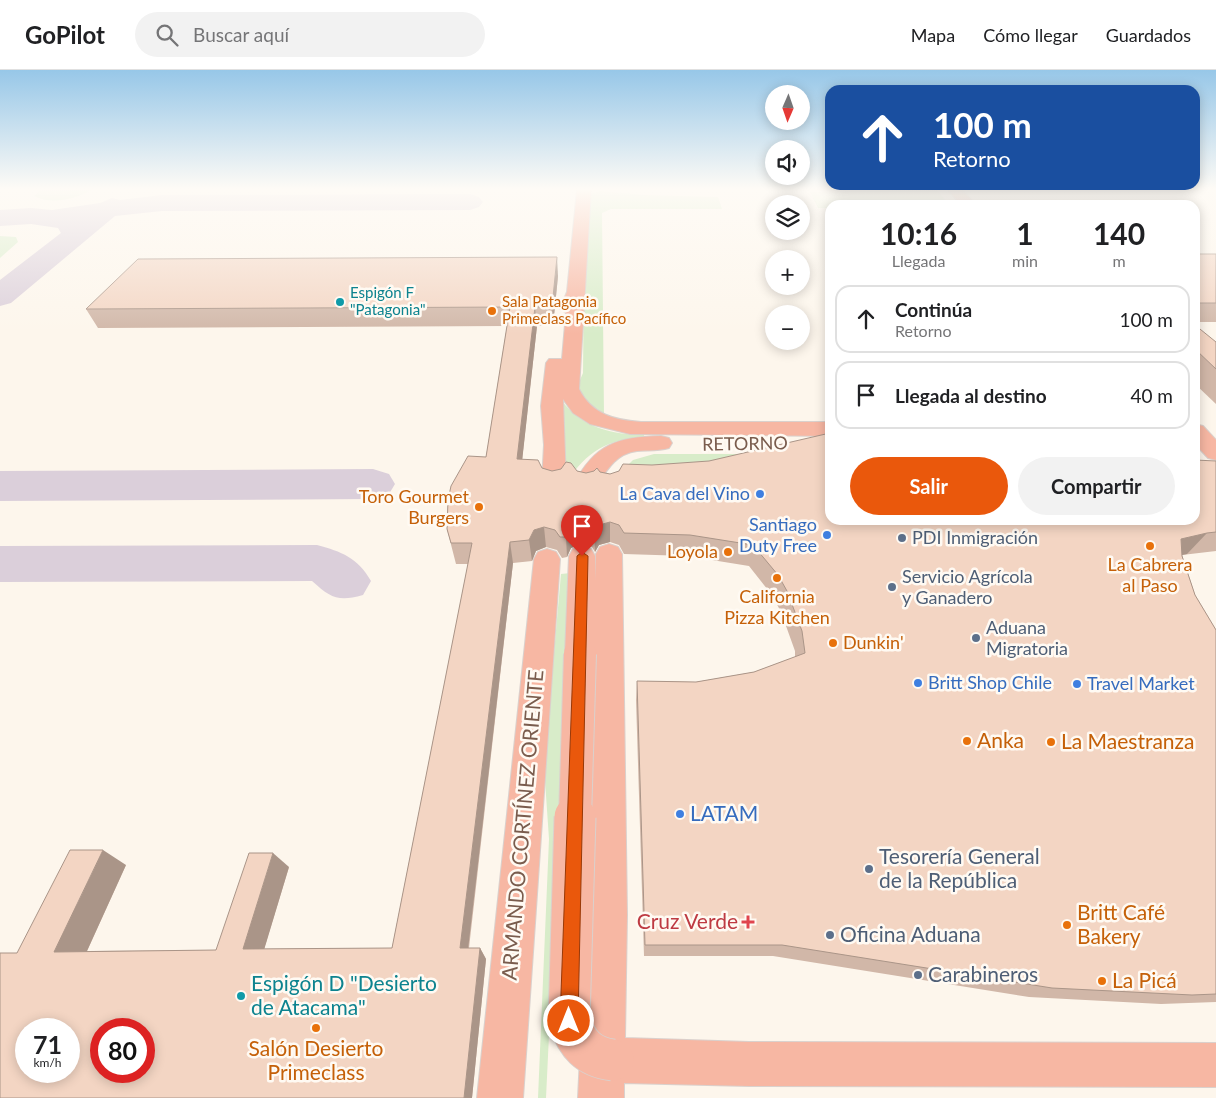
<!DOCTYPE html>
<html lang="es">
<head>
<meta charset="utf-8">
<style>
  body { margin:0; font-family:Lato,sans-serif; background:#f2f2f2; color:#202124; height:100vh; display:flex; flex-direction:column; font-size:19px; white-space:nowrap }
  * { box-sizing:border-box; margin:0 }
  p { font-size:16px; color:#757577 }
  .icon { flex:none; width:28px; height:28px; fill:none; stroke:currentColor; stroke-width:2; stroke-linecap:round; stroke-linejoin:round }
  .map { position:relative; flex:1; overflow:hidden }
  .panel { position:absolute; left:825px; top:130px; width:375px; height:325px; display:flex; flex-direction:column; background:#fff; border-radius:15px; box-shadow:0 2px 12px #0003 }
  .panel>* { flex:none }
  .top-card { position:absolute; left:825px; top:15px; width:375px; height:105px; border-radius:15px; box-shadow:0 2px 12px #0003; background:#1a4fa0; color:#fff; overflow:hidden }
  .needle { width:32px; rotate:182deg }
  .buttons { position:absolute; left:765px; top:15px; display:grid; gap:10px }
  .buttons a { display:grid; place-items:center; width:45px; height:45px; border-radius:50%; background:#fff; box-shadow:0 2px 12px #0003; font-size:25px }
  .speed { position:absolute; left:15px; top:948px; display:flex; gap:10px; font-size:25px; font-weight:700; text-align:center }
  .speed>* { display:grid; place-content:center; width:65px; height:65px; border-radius:50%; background:#fff; box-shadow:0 2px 12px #0003; line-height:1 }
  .speed small { font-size:12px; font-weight:400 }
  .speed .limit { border:8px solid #d22; background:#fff; color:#111 }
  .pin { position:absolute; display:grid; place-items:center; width:42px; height:42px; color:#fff; margin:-51px -21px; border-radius:50% 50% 50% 0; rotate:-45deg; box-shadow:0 0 5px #0007 }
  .pin .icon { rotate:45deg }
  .me { position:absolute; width:55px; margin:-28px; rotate:0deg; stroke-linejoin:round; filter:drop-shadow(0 0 4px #0008) }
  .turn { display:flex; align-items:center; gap:18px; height:105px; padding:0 25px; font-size:22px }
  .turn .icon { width:65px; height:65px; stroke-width:2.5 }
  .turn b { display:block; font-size:35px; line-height:42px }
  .eta { display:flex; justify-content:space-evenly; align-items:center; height:85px; text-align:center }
  .eta b { font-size:30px; font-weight:700; line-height:35px }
  .button { display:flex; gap:10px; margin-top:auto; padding:10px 25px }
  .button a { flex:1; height:58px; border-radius:30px; background:#ea580c; color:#fff; font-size:20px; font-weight:700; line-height:58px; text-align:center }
  .button a+a { background:#f2f2f2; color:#202124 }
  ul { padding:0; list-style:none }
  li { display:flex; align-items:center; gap:15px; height:68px; margin:0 10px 8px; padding:0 15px; border:2px solid #e0e0e0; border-radius:15px }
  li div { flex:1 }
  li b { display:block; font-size:19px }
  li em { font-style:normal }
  header { display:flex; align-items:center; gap:30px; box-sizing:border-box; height:70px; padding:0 25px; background:#fff; border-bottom:1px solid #e0e0e0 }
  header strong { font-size:24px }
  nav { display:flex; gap:28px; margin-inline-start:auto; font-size:18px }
  .search { width:350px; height:45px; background:#f2f2f2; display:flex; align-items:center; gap:12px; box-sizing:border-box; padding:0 18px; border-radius:28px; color:#757577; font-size:19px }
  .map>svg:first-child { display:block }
  .green { fill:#d8ecc9 }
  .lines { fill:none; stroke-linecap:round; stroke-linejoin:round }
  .taxiway { fill:#dbcfda; fill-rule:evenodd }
  .highway-casing { stroke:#dad1cd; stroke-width:2 }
  .highway { fill:#f7b7a3; fill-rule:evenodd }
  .highway-bridge-far1-casing { stroke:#dad1cd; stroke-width:34; stroke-linecap:butt }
  .highway-bridge-casing { stroke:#dad1cd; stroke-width:43; stroke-linecap:butt }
  .highway-bridge-far1 { stroke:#f7b7a3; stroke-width:32 }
  .highway-bridge { stroke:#f7b7a3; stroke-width:41 }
  .wall { fill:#d1b7a8 }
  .shaded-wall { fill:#aa9588 }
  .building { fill:#f3d5c3; stroke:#aa9588; fill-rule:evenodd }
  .route { fill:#ea580c; stroke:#983908 }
  .culture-dot { fill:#0f9aa8; stroke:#fffaf3; stroke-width:2 }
  .food-dot { fill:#e8710a; stroke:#fffaf3; stroke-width:2 }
  .shop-dot { fill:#3f7fe0; stroke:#fffaf3; stroke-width:2 }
  .service-dot { fill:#5c6f8a; stroke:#fffaf3; stroke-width:2 }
  .health-dot { fill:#e0444e; stroke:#fffaf3; stroke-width:2 }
  .labels { text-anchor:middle; stroke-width:5; stroke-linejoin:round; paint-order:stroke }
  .far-culture-label { font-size:15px; fill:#0d838f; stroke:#fffaf3; text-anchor:start }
  .far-food-label { font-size:15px; fill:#c56008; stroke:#fffaf3; text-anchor:start }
  .street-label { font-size:18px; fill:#7a5c4d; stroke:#fffaf3 }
  .shop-label { font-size:18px; fill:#366cbe; stroke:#fffaf3; text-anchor:end }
  .food-label { font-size:18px; fill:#c56008; stroke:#fffaf3; text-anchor:end }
  .service-label { font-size:18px; fill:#4e5e75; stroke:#fffaf3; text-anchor:start }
  .near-food-label { font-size:21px; fill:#c56008; stroke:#fffaf3; text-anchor:start }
  .near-shop-label { font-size:21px; fill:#366cbe; stroke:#fffaf3; text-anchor:start }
  .near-street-label { font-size:21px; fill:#7a5c4d; stroke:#fffaf3 }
  .near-service-label { font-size:21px; fill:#4e5e75; stroke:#fffaf3; text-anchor:start }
  .near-health-label { font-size:21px; fill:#be3a42; stroke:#fffaf3; text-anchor:end }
  .near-culture-label { font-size:21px; fill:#0d838f; stroke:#fffaf3; text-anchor:start }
</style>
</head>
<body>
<header>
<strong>GoPilot</strong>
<div class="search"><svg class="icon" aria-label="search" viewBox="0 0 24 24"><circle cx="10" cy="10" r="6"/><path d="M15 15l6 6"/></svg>Buscar aquí</div>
<nav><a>Mapa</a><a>Cómo llegar</a><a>Guardados</a></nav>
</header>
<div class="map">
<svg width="1216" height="1028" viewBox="0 0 1216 1028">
  <rect width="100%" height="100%" fill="#fdf6ec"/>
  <!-- green -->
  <g class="green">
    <path d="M41,120H91C76,129 51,135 34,126Z"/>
    <path d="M937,120L949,135H830V138H818L810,122Z"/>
    <path d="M600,121L644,125L718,127L722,139H611L602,143L604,346L612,353L578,327L580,310L583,303L584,202L587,125Z"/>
    <path d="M0,166L16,167L18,172L0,188Z"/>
    <path d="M562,331C582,357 612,365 644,365L645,368C608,368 586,382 567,412L561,370Z"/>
    <path d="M654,384H742V389L624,399L633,390Z"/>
    <path d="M571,503L546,1028H538L549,769L544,696L561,504Z"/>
  </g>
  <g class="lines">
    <!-- taxiway -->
    <g class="taxiway">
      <path d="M470,124L479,127L483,132L479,137L470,140L162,141L115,146L11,233L0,236V210L61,163L58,158L31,154L0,156V140L31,138L52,140L100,133L112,128L120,130L162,125Z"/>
      <path d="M373,399L389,404L395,414L389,424L373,429L0,431V401Z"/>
      <path d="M317,475C342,482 357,487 371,511L363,525C338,532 331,528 312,511L0,512V476Z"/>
    </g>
    <!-- highway casing -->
    <g class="highway-casing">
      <g id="highway">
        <path d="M577,120H591L579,319C592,345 615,350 641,352H830V366L630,364L590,354L573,343L563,329L566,412L562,418L554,420L546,418L542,412L544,375L541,336L546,293L549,289H562L566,243L560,239L567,222Z"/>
        <path d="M948,120H962L976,135H961Z"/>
        <path d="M1195,354L1203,356L1216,370V390L1208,388L1195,374Z"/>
        <path d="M661,366L669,368L672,373L669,378C658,381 648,380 637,381C614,384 606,402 594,420L586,422L578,420L574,414C595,374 617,367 661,366Z"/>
        <path d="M609,474L618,477L622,484L627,845L625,968L749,972L1216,973V1017L749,1016L624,1013V1028H578L587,845L593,587L591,593L580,596L569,593L565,584L569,486L573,479L582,476L591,479L595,486V510L596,484L600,477Z"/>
        <path d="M547,479L556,482L560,489L523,1028H477L534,489L538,482Z"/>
      </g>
    </g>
    <!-- highway -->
    <use href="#highway" class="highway"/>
    <!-- highway-bridge-far1 casing -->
    <g class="highway-bridge-far1-casing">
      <path id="highway-bridge-far1" d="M575,748L580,584"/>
    </g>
    <!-- highway-bridge casing -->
    <g class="highway-bridge-casing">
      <path id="highway-bridge" d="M575,747L569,951C577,974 588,987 613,990"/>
    </g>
    <!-- highway-bridge-far1 -->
    <use href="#highway-bridge-far1" class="highway-bridge-far1"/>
    <!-- highway-bridge -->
    <use href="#highway-bridge" class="highway-bridge"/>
  </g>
  <!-- wall -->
  <g class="wall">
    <rect x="1195" y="184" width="21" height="68"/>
    <path d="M558,206L553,256H537L522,390L542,398L552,401H577L586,403L600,402L830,450L1216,391V481L1182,485L1195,525L1216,560V932L1161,934L1029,927L773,886H644L636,630L637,611L696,612L754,602L795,587V581L781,542L772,525L749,496L687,486L624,484L619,475L610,472L599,475L595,482L592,477L581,474L571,478L567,487L562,488L557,480L546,477L536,481L532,491L513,493L469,878H480L486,889L472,1028H0L17,883L126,795L87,881L216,880L289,797L264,879L392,878L468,494H456L447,459L486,387L507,256L98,258L86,239Z"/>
    <path d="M1195,279L1216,299V334L1195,314Z"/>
  </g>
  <!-- shaded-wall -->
  <g class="shaded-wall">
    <path d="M557,187L558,206L553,256L552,237Z"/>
    <path d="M535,237L537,256L520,410L517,389Z"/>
    <path d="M610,452V472L599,475L595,482L594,461L599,455Z"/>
    <path d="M581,454V474L571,478L567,487L566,467L570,457Z"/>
    <path d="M544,457L546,477L536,481L532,491L529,470L534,460Z"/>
    <path d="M1207,463L1187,484L1162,489L1181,469Z"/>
    <path d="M510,472L513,493L467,888L460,878Z"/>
    <path d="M103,780L126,795L82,892L54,882Z"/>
    <path d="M273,783L289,797L261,890L243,879Z"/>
    <path d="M480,878L486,889L472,1028H464Z"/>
  </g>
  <!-- building -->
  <g class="building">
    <rect x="1195" y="184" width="21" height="49"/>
    <path d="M557,187L552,237H535L517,389L538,390L542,398L552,401L561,399L566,392L571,393L577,401L586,403L594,401L597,398L600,402L610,404L619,401L623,394L652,395L709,391L830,363V450H1195V390L1216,391V462L1207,463L1181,469L1182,486L1195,525L1216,560V924L1192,925L1052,918L782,875H645L637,611L696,612L754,602L805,583L802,561L787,521L778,505L753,475L690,465L624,463L619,455L610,452L599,455L594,461L591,457L581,454L570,457L566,467H560L555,460L544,457L534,460L529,470L510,472L460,878H480L464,1028H0V883H17L70,780H103L54,882L216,880L249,783H273L243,879L392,878L472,473H451L447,459L448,430L451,416L468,386L486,387L510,237L86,239L138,189ZM26,959H69V1001H26ZM101,959H144V1001H101Z"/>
    <path d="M1195,255L1216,272V299L1195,279Z"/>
  </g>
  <!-- sky -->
  <linearGradient id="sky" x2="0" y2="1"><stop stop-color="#97c7e8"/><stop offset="0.45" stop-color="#fefbf6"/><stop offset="1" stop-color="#fefbf6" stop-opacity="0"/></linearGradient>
  <rect width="1216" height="264" fill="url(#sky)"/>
  <!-- route -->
  <path class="route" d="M582,482L588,486L578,951L576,957L569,960L563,957L560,951L577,486Z"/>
  <!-- markers -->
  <g class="culture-dot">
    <circle cx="340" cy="232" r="5"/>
    <circle cx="241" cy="926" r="5"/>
  </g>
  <g class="food-dot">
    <circle cx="492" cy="241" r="5"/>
    <circle cx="479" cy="437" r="5"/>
    <circle cx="1150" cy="476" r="5"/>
    <circle cx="728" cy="482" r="5"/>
    <circle cx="777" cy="508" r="5"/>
    <circle cx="833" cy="573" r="5"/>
    <circle cx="967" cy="671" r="5"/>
    <circle cx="1051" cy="672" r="5"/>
    <circle cx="1067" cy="855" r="5"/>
    <circle cx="1102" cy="911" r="5"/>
    <circle cx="316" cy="958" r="5"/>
  </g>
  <g class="shop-dot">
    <circle cx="760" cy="424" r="5"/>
    <circle cx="827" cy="465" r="5"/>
    <circle cx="918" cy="613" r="5"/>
    <circle cx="1077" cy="614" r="5"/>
    <circle cx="680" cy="744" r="5"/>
  </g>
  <g class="service-dot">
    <circle cx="902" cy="468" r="5"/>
    <circle cx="892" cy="517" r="5"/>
    <circle cx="976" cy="568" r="5"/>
    <circle cx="869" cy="799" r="5"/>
    <circle cx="830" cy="865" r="5"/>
    <circle cx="918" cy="905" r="5"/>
  </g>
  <path class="health-dot" d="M745.5 844.5h5v5h5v5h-5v5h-5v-5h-5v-5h5z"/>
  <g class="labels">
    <!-- far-culture labels -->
    <g class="far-culture-label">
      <text x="350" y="228">Espigón F<tspan x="350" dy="17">"Patagonia"</tspan></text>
    </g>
    <!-- far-food labels -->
    <g class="far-food-label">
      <text x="502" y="237">Sala Patagonia<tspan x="502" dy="17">Primeclass Pacífico</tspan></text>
    </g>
    <!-- street labels -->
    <g class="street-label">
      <text transform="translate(745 374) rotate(-1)" y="6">RETORNO</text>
    </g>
    <!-- shop labels -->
    <g class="shop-label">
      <text x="750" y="430">La Cava del Vino</text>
      <text x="817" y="461">Santiago<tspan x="817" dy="21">Duty Free</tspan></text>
      <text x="928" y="619" text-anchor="start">Britt Shop Chile</text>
      <text x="1087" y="620" text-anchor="start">Travel Market</text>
    </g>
    <!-- food labels -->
    <g class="food-label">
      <text x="469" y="433">Toro Gourmet<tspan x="469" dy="21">Burgers</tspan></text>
      <text x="718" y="488">Loyola</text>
      <text x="1150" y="501" text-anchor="middle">La Cabrera<tspan x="1150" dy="21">al Paso</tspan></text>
      <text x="777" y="533" text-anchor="middle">California<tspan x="777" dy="21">Pizza Kitchen</tspan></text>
      <text x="843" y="579" text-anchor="start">Dunkin'</text>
    </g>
    <!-- service labels -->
    <g class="service-label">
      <text x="912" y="474">PDI Inmigración</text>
      <text x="902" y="513">Servicio Agrícola<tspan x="902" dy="21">y Ganadero</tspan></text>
      <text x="986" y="564">Aduana<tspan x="986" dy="21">Migratoria</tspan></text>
    </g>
    <!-- near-food labels -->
    <g class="near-food-label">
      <text x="977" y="678">Anka</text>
      <text x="1061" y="679">La Maestranza</text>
      <text x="1077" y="850">Britt Café<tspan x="1077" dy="24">Bakery</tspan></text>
      <text x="1112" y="918">La Picá</text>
      <text x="316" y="986" text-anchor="middle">Salón Desierto<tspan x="316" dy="24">Primeclass</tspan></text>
    </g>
    <!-- near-shop labels -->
    <g class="near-shop-label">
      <text x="690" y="751">LATAM</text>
    </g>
    <!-- near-street labels -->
    <g class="near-street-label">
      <text transform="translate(523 755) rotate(-85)" y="7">ARMANDO CORTÍNEZ ORIENTE</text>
    </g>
    <!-- near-service labels -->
    <g class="near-service-label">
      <text x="879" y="794">Tesorería General<tspan x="879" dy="24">de la República</tspan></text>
      <text x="840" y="872">Oficina Aduana</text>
      <text x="928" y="912">Carabineros</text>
    </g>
    <!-- near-health labels -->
    <g class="near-health-label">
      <text x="738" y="859">Cruz Verde</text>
    </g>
    <!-- near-culture labels -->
    <g class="near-culture-label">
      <text x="251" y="921">Espigón D "Desierto<tspan x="251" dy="24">de Atacama"</tspan></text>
    </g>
  </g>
</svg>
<div class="buttons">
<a><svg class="needle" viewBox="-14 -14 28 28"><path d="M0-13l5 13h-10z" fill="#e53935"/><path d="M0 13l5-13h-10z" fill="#757577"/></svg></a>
<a><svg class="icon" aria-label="sound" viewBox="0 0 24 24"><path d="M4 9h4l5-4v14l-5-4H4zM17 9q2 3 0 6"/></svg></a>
<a><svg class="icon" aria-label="layers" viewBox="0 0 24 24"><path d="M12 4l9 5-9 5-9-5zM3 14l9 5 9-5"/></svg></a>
<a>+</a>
<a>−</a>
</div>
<div class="speed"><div>71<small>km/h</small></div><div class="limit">80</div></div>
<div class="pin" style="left:582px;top:486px;background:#d93025"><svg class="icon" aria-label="arrive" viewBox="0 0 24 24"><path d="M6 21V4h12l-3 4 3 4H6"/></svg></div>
<svg class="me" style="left:569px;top:951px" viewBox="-20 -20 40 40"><circle r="17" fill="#ea580c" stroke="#fff" stroke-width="3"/><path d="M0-11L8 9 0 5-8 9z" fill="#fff"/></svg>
<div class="top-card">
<div class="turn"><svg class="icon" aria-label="ahead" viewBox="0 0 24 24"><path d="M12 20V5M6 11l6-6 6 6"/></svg><div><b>100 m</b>Retorno</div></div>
</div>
<section class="panel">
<div class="eta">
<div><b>10:16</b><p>Llegada</p></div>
<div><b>1</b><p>min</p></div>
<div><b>140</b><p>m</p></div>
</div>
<ul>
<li><svg class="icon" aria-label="ahead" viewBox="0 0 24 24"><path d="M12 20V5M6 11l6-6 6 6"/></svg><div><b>Continúa</b><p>Retorno</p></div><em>100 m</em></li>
<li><svg class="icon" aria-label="arrive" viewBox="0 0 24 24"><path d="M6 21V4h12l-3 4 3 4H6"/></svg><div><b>Llegada al destino</b></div><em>40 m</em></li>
</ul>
<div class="button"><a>Salir</a><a>Compartir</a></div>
</section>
</div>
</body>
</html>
